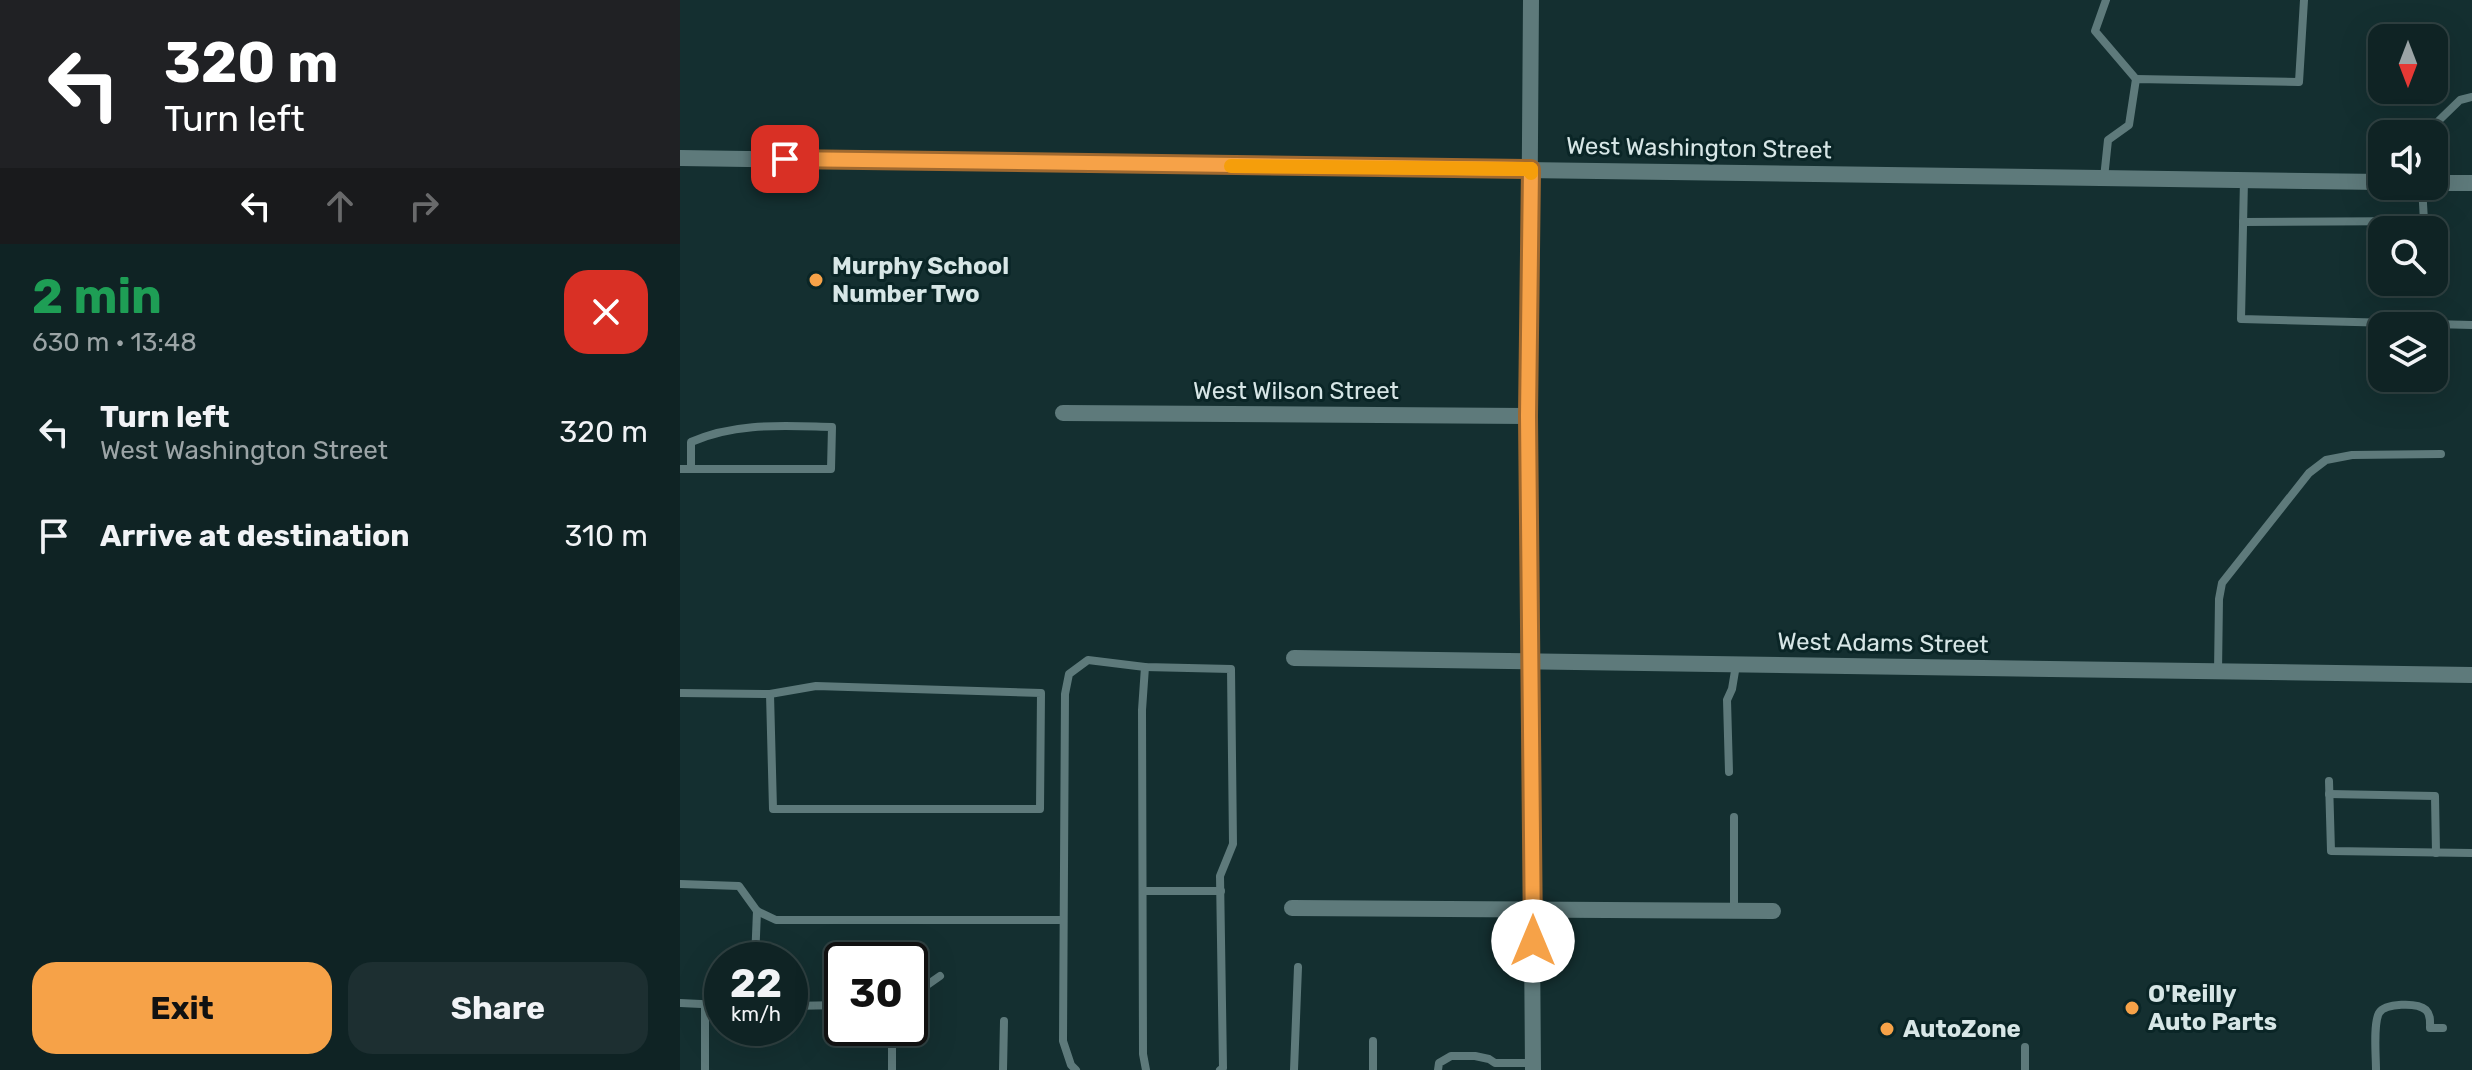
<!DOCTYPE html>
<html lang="en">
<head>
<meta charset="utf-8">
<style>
  body { margin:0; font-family:Rubik,sans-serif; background:#1d2f31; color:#f1f3f6; height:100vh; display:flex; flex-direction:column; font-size:30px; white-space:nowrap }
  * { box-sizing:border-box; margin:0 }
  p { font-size:26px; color:#9ba4a6 }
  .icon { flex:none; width:44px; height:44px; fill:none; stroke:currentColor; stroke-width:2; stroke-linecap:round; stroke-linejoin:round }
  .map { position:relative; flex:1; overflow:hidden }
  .drawer { display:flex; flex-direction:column; background:#0f2324; width:680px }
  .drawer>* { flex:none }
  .banner { background:#202124; color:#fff; overflow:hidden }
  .needle { width:52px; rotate:180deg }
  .controls { position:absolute; left:1688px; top:24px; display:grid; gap:16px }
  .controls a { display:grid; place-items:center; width:80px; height:80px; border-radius:16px; background:#0f2324; box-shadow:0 8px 32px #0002,0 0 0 2px #2f4041; font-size:40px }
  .speed { position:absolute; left:24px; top:942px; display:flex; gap:16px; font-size:40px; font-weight:700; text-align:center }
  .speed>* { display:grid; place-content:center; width:104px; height:104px; border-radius:50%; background:#0f2324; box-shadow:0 8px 32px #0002,0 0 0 2px #2f4041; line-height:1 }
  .speed small { font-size:20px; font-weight:400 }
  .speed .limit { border:4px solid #111; border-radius:12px; background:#fff; color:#111 }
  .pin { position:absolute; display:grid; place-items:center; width:68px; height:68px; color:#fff; margin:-34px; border-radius:16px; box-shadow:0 4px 12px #0006 }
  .me { position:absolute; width:88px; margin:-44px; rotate:0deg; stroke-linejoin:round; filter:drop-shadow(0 0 6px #0008) }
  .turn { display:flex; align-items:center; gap:28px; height:168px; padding:0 32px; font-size:36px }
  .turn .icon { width:104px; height:104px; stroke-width:2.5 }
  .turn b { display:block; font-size:56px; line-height:68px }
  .lanes { display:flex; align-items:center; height:76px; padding:0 32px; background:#0003; justify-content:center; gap:40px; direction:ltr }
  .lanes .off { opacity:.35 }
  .round { display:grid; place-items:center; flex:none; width:84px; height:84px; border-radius:24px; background:#1d2f31 }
  .summary { display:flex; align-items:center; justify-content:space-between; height:136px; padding:0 32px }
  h1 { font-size:48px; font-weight:700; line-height:60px; color:#1e9e55 }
  .cta { display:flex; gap:16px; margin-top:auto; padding:16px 32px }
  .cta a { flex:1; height:92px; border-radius:24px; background:#f6a248; color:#111; font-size:32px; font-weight:700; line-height:92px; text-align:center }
  .cta a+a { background:#1d2f31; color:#f1f3f6 }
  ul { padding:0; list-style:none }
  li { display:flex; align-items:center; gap:24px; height:104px; padding:0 32px }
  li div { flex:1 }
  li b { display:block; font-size:30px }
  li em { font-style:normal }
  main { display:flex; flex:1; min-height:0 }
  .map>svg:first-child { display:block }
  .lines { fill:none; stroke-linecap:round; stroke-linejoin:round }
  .service { stroke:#5e7a7b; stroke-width:8 }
  .minor { stroke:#5e7a7b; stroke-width:16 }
  .route-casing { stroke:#a0692f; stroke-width:20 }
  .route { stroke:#f6a248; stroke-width:14 }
  .slow { stroke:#f59e0b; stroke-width:14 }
  .poi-dot { fill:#f6a248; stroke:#0a2526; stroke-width:3 }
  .labels { text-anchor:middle; stroke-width:6; stroke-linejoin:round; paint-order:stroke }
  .street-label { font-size:24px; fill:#d7e6e6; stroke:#0a2526 }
  .poi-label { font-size:24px; font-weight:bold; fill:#d7e6e6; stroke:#0a2526; text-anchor:start }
</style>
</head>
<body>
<main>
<section class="drawer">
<div class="banner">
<div class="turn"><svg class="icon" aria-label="left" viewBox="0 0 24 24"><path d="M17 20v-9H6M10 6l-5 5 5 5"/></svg><div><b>320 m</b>Turn left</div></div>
<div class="lanes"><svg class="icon" aria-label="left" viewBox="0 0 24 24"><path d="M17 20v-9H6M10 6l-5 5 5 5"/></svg><svg class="icon off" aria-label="ahead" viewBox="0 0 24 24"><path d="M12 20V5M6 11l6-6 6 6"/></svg><svg class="icon off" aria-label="right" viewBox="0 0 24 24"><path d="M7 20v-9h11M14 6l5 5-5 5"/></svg></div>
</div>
<div class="summary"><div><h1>2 min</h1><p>630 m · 13:48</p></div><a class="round" style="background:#d93025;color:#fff"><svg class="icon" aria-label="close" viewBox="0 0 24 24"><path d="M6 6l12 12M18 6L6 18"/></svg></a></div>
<ul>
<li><svg class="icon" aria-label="left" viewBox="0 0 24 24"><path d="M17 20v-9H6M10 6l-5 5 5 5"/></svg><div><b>Turn left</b><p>West Washington Street</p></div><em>320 m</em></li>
<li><svg class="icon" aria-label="arrive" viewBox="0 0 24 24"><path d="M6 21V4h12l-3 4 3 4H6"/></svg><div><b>Arrive at destination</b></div><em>310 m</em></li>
</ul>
<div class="cta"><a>Exit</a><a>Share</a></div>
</section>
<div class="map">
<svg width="1792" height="1070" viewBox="0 0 1792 1070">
  <rect width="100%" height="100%" fill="#142f30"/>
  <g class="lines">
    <!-- service -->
    <g class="service">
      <path d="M1426,0L1415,31L1456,79"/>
      <path d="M1745,134L1780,100L1792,97"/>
      <path d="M1424,178L1428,140L1449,125L1456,79L1619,82L1624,0"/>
      <path d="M1564,180L1561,319L1792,325"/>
      <path d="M1563,222L1744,221L1742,186"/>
      <path d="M0,469H151L152,427C104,426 56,422 11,442V469"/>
      <path d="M465,667L462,710L463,1054L466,1070"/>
      <path d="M1538,672L1539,599L1542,583L1629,473L1646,460L1672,455L1761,454"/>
      <path d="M0,693L87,694H90L136,686L361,693L360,809H93L90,694"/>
      <path d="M1049,772L1047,700L1052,689L1056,665"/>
      <path d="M1649,781L1651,851L1792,853"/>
      <path d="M1649,794L1755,796L1756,853"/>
      <path d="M1054,817V911"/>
      <path d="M0,884L59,886L77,911L96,920H383"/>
      <path d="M463,891H541"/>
      <path d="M75,960L77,911"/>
      <path d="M230,997L260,976"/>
      <path d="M0,1003L42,1005"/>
      <path d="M110,1006L162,1005"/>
      <path d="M25,1070V1004"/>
      <path d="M212,1070V1028"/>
      <path d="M323,1070L324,1021"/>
      <path d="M396,1070L391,1065L383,1041L385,694L389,674L408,660L465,667L551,669L553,844L540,876L543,1068L540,1070"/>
      <path d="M614,1070L618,967"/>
      <path d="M693,1070V1041"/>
      <path d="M758,1070L759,1063L771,1056H795L809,1059L815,1063H852"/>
      <path d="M1345,1070V1047"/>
      <path d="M1696,1070C1696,1056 1693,1024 1699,1013C1705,1003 1737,1002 1746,1010C1751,1015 1750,1022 1750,1028H1763"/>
    </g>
    <!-- minor -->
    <g class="minor">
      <path d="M851,0L848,416L853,1070"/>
      <path d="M0,158L1702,182"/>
      <path d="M1754,183H1792"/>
      <path d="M383,413L848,416"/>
      <path d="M614,658L1792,675"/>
      <path d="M612,908L1093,911"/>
    </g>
  </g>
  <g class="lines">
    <!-- route casing -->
    <g class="route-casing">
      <path id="route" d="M105,159L851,169L848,416L853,941"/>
    </g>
    <!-- route -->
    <use href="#route" class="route"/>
    <!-- slow -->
    <path class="slow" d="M551,166L851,169V173"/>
  </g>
  <!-- markers -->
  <g class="poi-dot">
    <circle cx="136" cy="280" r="8"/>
    <circle cx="1452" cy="1008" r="8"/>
    <circle cx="1207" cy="1029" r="8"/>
  </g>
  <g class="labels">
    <!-- street labels -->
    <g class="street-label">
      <text transform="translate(1019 148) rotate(1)" y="8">West Washington Street</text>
      <text x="616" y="399">West Wilson Street</text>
      <text transform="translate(1203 643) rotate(1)" y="8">West Adams Street</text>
    </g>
    <!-- poi labels -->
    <g class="poi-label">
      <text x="152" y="274">Murphy School<tspan x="152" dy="28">Number Two</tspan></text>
      <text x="1468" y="1002">O'Reilly<tspan x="1468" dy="28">Auto Parts</tspan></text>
      <text x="1223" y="1037">AutoZone</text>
    </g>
  </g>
</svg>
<div class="controls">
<a><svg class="needle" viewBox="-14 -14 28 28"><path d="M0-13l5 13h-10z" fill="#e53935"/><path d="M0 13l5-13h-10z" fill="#9ba4a6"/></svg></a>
<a><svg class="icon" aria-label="sound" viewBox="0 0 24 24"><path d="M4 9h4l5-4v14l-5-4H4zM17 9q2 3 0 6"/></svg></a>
<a><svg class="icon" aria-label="search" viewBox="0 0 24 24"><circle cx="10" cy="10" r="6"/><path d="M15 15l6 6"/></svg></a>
<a><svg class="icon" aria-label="layers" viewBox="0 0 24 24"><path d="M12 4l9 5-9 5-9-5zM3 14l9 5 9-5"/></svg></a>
</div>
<div class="speed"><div>22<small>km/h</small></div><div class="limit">30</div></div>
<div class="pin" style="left:105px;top:159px;background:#d93025"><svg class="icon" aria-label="arrive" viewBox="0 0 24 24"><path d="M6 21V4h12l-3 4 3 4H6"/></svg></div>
<svg class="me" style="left:853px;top:941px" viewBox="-20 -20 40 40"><circle r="19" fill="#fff"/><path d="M0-13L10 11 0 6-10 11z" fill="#f6a248"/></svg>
</div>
</main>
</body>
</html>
